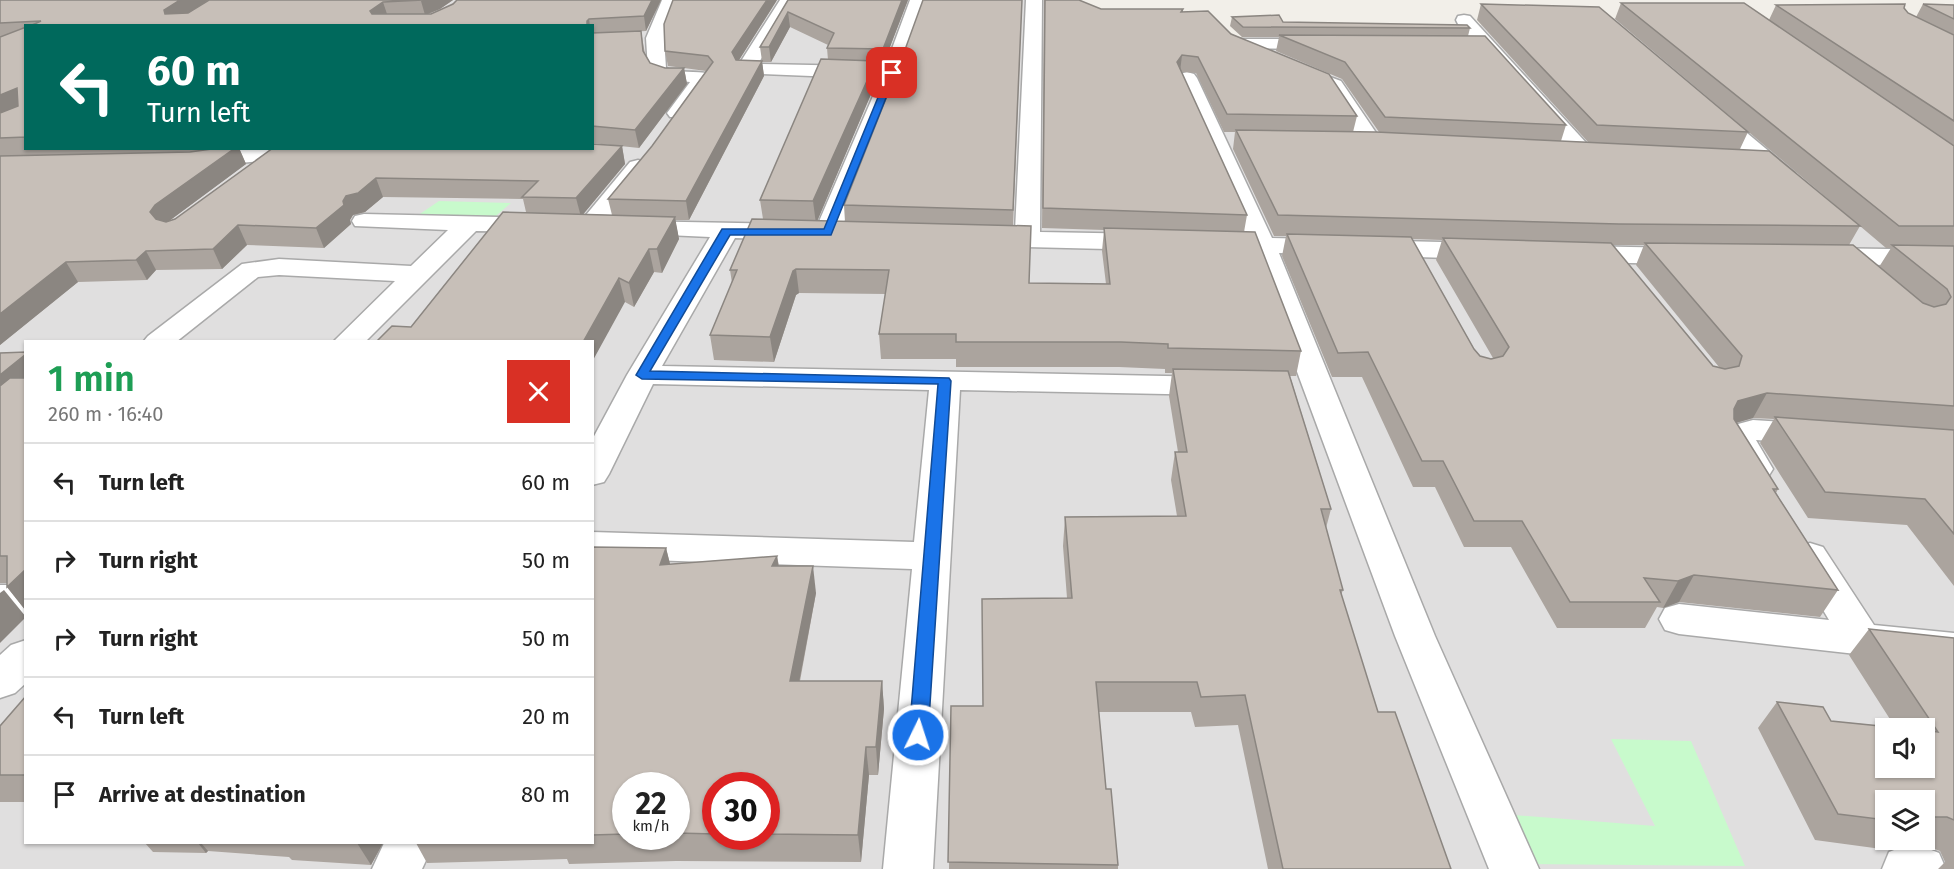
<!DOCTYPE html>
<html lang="en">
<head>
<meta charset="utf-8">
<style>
  body { margin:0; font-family:"Fira Sans",sans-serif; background:#f6f6f6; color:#222; height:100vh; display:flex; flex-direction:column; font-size:22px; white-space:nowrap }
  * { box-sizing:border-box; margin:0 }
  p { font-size:20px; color:#767676 }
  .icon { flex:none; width:33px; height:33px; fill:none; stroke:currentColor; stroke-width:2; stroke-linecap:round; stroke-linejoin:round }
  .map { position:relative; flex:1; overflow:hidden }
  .side { position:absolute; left:24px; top:340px; width:570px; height:504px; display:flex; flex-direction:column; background:#fff; border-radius:0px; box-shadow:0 2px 4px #0004 }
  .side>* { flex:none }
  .banner { position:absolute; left:24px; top:24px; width:570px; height:126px; border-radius:0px; box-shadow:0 2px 4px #0004; background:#00695c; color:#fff; overflow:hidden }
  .controls { position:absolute; left:1875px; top:718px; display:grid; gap:12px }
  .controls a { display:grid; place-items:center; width:60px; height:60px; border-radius:0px; background:#fff; box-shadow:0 2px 4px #0004; font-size:30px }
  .speed { position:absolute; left:612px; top:772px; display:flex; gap:12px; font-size:30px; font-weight:700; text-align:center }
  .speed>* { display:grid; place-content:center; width:78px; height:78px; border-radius:50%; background:#fff; box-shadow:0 2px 4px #0004; line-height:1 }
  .speed small { font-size:15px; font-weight:400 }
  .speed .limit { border:9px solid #d22; background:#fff; color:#111 }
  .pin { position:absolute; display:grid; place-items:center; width:51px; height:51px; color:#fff; margin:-26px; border-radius:12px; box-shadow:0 3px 9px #0006 }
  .me { position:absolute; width:66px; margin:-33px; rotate:4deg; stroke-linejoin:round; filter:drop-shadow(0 0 4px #0008) }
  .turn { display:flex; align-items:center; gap:21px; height:126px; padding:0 24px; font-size:27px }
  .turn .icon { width:78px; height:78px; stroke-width:2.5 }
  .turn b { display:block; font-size:42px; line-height:51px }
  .round { display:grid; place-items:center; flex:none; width:63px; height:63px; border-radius:0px; background:#f6f6f6 }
  .summary { display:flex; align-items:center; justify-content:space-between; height:102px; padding:0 24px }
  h1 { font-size:36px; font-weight:600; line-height:45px; color:#1e9e55 }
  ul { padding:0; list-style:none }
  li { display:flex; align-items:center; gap:18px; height:78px; padding:0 24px; border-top:2px solid #e0e0e0 }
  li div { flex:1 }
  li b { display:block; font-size:22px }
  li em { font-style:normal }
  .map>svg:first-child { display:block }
  .residential { fill:#e0dfdf; fill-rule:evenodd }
  .park { fill:#c8facc }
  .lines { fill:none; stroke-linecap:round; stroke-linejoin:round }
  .street-casing { stroke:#a9a9a9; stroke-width:3 }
  .street { fill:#fff; fill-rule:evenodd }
  .wall { fill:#aba49e; fill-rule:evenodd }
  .shaded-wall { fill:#8b8681 }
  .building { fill:#c7bfb8; stroke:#8b8681; stroke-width:1.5 }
  .route { fill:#1a73e8; stroke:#114b97; stroke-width:1.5 }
</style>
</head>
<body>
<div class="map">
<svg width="1954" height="869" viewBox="0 0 1954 869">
  <rect width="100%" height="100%" fill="#f2efe9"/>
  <!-- residential -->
  <path class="residential" d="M0,0H1058L1166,42L1611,18L1954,23V869H0ZM26,26H592V148H26ZM26,342H592V843H26ZM1886,729H1924V768H1886ZM626,786H676V837H626ZM716,786H766V837H716ZM1886,801H1924V840H1886Z"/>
  <!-- park -->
  <g class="park">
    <path d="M439,201L511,203L490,221L411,220Z"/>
    <path d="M1611,739L1691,741L1745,866L1524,864L1513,815L1655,826Z"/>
  </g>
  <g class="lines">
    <!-- street casing -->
    <g class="street-casing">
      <g id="street">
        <path d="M662,0H678L664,38L666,68C678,74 696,70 710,74L713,78L684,117H670L667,113L690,82L660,79L648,70L646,38Z"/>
        <path d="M780,0H796L758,64L860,66L867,68L869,72L867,76L860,78L738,73L736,69Z"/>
        <path d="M910,0H926L901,73L840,233L836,238L827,241L818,238L814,233L883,73Z"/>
        <path d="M1026,0H1042L1040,232L1148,234L1157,237L1161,242L1157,247L1148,250L986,246L977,243L973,238L977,233L986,230L1015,231Z"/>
        <path d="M1464,15L1470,16L1590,147L1593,152L1590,157L1582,159L1574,157L1458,24L1456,20L1458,16Z"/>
        <path d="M1236,39H1321L1327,40L1330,44L1327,48L1321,49L1230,48L1227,44L1230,40Z"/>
        <path d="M1187,72L1194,74L1197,78L1272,238L1484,243L1493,246L1497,251L1493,256L1484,259L1279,253L1435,636L1539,869H1489L1395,636L1253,253L1205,249L1201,244L1205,239L1214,236L1247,237L1177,78L1180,74Z"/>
        <path d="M1330,77L1341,81L1383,143L1380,148L1372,149L1364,148L1327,89L1320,83L1323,79Z"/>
        <path d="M1710,106L1717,108L1795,173L1798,178L1795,183L1787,185L1779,183L1703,116L1700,112L1703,108Z"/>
        <path d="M250,148H338L335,153L327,155L197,167L189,165L186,160L189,155L197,153Z"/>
        <path d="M638,160L646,162L649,167L599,231L590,233L581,231L578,226L581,221L630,162Z"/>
        <path d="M364,214L539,218L548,220L551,225L548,230L539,232L476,231L365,342H333L395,281L279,275L258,277L176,342H143L148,336L242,264L279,259L411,266L448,230L355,226L352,221L355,216Z"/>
        <path d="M632,221L791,224L800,227L804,232L800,237L791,240L735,238L662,366L1215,377L1226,379L1231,386L1226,393L1215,395L960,390L933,869H883L912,569L592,558V532L914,542L929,390L653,384L609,474L604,482L592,485V440L627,375L710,237L623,233L620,228L623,223Z"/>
        <path d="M1577,246L1684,248L1693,250L1697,256L1693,262L1684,264L1577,262L1568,260L1564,254L1568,248Z"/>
        <path d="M1820,248L1954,250V266L1820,264L1811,262L1807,256L1811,250Z"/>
        <path d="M1753,420L1812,424L1824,427L1828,434L1824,441L1812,444L1756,440L1773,469L1768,477L1756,480L1744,477C1734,462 1716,444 1727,427Z"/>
        <path d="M1810,543L1823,547L1874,625L1954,633V665L1679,634L1665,630L1659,619L1665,608L1679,604L1829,620L1791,556L1797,547Z"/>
        <rect x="0" y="585" width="26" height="30"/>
        <path d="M26,640V683L15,693L0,698V655L11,645Z"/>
        <path d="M384,843H434L422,869H372Z"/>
        <path d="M1907,845L1921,846L1939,853L1946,869H1882L1889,852Z"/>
      </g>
    </g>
    <!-- street -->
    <use href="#street" class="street"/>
  </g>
  <!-- wall -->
  <g class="wall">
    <path d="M0,0H453L440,9L429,14H431L453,4L457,0H661L646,31L624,32L641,31L645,54L650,63L665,68H684L668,66L665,51L777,0L739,60L762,61L760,47L788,0H908L883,65H876L877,80L817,221L845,222L844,205L1022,0L1013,226L1029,283L1106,284L1102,251L1104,230L1042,228L1044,0L1101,9H1183V12L1231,34L1357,116L1353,132H1379L1342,79L1276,51L1279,37H1242L1230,26L1232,17L1283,22L1470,28L1468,36L1566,125L1561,141L1588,142L1477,20L1481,4L1748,132L1740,149L1860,226L1849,245L1879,267L1891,248H1886L1615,19L1621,3L1769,20L1776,5L1904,8L1908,13L1916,17L1923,4L1954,5V586L1907,525L1808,518L1760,443L1774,419L1753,418L1736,423L1778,489L1776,493L1838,590L1820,617L1679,602L1663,608L1657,607L1645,628H1557L1511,547H1464L1435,487H1413L1362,377H1332L1282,256L1286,236H1274L1233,149L1235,132H1224L1196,73L1181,72L1247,215L1244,232L1301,351L1296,376H1290L1331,509L1326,528L1343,590L1341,595L1378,712L1451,869H1268L1238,725L1195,727L1191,712H1099L1106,789L1118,865V869H949L951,706H983L1067,598L1063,546L1065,517L1177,516L1171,480L1175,452H1178L1169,396L1172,373H1165V369L1119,367H956V359H881L879,334L886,294L799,293L796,295L774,362L714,360L710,335L732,283L730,270L763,219L760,200L828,60L827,48L828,45L790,27L771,62H762L764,76L689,220H675L679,239L662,273L654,272L634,307L625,302L411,327L526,212L523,199L383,197L365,212L353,215L350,220L351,224L324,248L247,245L222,269L156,270L147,280L78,282L0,345V156L198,151L0,156ZM26,26H592V143L639,148L687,84L684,68L706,71L652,146L608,199L612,215L583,214L625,164L622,146L273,148L175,219L169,221L246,164L239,148H26ZM1412,239L1442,240L1436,260L1493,358L1491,359L1480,356L1474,349ZM1612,245H1644L1636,265L1719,367L1713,366Z"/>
    <path d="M26,352V611L7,587V583H0V353Z"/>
    <path d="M592,547L666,548L670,564L777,556L779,566L816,593L800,681H882L884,709L878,775H869L861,862L676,861L569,864L567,859L427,863L416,843H592ZM626,786H676V837H626ZM716,786H766V837H716Z"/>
    <path d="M1869,629L1954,638V869H1938L1945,862L1940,851L1921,844L1906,843L1889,850L1815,840L1758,728L1777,702L1831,721L1895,727L1849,655ZM1886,729H1924V768ZM1886,801H1924V840H1886Z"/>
    <path d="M26,696V802H0V726Z"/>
    <path d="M145,843H383L371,865L292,860L289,857L208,851L206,853L153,852Z"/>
  </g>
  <!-- shaded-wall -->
  <g class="shaded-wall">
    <path d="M180,0H208L171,26L164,10Z"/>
    <path d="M423,0H453L440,9L425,15L421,1Z"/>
    <path d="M652,0H661L646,31L644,16Z"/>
    <path d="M767,0H777L734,68L732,52Z"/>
    <path d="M902,0H908L883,65V49Z"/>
    <path d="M383,2L388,17L375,26L370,11Z"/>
    <path d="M788,12L790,27L771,62L769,47Z"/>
    <path d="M589,19L590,26H587V21Z"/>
    <path d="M1182,55L1180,72L1177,62Z"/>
    <path d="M762,61L764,76L689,220L686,201Z"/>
    <path d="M876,61L877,80L816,224L813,201Z"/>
    <path d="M684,68L687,84L639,148L635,130Z"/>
    <path d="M17,88L26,102L0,116V95Z"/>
    <path d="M622,146L625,164L581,217L576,198Z"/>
    <path d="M197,148H221L198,151Z"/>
    <path d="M235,148H239L246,164L165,224L160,231L150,212L155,205Z"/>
    <path d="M376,178L383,197L365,212L353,215L350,220L351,224L324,248L316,228L343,201L346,196Z"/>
    <path d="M675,217L679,239L662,273L657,249Z"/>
    <path d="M238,225L247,245L222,269L213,249Z"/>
    <path d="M649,249L654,272L634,307L629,283Z"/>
    <path d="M146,251L156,270L147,280L136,260Z"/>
    <path d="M66,262L78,282L0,345V314Z"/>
    <path d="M796,269L799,293L796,295L774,362L770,337L793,271Z"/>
    <path d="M619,278L625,302L592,362V342H583Z"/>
    <path d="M26,354V393L0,416V375Z"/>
    <path d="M1767,393L1753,418L1725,426L1738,401Z"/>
    <path d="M666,548L673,576L660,565Z"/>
    <path d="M777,556L781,583L772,566Z"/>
    <path d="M813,566L816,593L794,709L790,681Z"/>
    <path d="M26,569V611L7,587Z"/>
    <path d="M1694,575L1679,602L1663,608L1678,581Z"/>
    <path d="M4,590L26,617L0,643V593Z"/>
    <path d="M882,681L884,709L878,775L876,747Z"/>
    <path d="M866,747L869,775L861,862L858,835Z"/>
    <path d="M1931,817L1924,824V819Z"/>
    <path d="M1898,840H1909L1906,843L1889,850Z"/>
    <path d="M198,843H201L208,851L206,853Z"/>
    <path d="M357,843H383L371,865Z"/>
  </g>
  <!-- building -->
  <g class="building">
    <path d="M0,0H180L164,10L165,14L188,13L209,0H423L383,2L370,11L372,14H431L453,4L457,0H652L644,16L589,19L587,21V26H30L41,21L0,23Z"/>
    <path d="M673,0H767L732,52L736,60L762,61L686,201L608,199L652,146L713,62L708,56L665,51L664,24Z"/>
    <path d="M788,0H902L883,49L827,48L834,33L788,12L769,47H760Z"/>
    <path d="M923,0H1022L1013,210L844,205L902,58Z"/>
    <path d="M1045,0H1079L1101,9H1183L1181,12L1208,11L1231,34L1329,74L1357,116L1227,114L1198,57L1182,55L1177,62L1247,215L1043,208Z"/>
    <path d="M1621,3H1744L1954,146V226H1899Z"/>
    <path d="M1481,4L1599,7L1748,132L1597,125Z"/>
    <path d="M1905,4L1904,8L1908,13L1954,35V121L1776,5Z"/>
    <path d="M1923,4L1954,5V19Z"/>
    <path d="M1279,15L1283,22L1467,25L1470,28L1243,27L1232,17Z"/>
    <path d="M26,27V137L0,138V113L18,106L17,88L0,95V37Z"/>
    <path d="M641,31L643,51L650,63L665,68H684L635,130L592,126V33Z"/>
    <path d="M1279,35L1485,36L1566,125L1385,117L1345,62Z"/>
    <path d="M821,59L876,61L813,201L760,200Z"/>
    <path d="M1236,130L1376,132L1769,151L1860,226L1619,224L1278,215Z"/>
    <path d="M592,144L622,146L576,198L522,197L538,181L376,178L358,193L346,196L343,201L344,205L316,228L238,225L213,249L146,251L136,260L66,262L0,314V156L190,152L219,148H235L155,205L150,212L156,219L166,222L175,219L273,148H592Z"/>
    <path d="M503,212L675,217L657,249H649L629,283L619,278L583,342H376L392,326L411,327Z"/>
    <path d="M752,219L1031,226L1029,283L1110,284L1104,228L1255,232L1301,351L1168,348V344L1121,342H956V334H879L889,270L796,269L793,271L770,337L710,335L737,270H730Z"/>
    <path d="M1287,234L1411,237L1474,349L1480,356L1491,359L1503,356L1509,347L1443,238L1611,243L1713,366L1725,369L1739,366L1742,356L1645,243L1853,245L1923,303L1934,307L1946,304L1951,297L1947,289L1892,245L1954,246V406L1767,393L1738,401L1734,409V419L1778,489H1773L1838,590L1694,575L1678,581L1644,578L1660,602H1570L1522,521H1474L1443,461H1422L1368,352L1338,353Z"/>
    <path d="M26,352V354L0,375V353Z"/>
    <path d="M1173,369L1288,371L1331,509H1321L1343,590H1340L1378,712H1395L1451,869H1283L1245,695L1201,697L1197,682H1096L1106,789H1111L1118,865L948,862L951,706H983L982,599L1072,598L1065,517L1186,516L1175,452H1187Z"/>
    <path d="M10,378H26V569L7,587V556H0V386Z"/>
    <path d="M1775,417L1954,430V534L1925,499L1825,492Z"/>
    <path d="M592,547L666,548L660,565L777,556L772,566H813L790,681H882L876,747H866L858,835L766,834V786H716V834L676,833V786H626V834L592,835Z"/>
    <path d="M1869,629L1954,638V820L1947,817H1931L1924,819V801H1886V820L1838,814L1777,702L1823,707L1831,721L1910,729H1886V768H1924V730L1938,732Z"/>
    <path d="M26,696V775H0V726Z"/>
  </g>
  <!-- route -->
  <path class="route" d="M892,70L896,73L831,235H730L650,371L949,378L951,381L928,735L925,740L918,743L912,740L909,735L938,384L642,379L636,375L722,229H824L888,73Z"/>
</svg>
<div class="controls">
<a><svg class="icon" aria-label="sound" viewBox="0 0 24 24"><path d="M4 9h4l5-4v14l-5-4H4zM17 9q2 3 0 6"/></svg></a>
<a><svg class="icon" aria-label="layers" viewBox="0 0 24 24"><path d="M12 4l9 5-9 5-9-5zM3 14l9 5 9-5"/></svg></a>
</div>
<div class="speed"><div>22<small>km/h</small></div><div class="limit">30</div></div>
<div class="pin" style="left:892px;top:73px;background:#d93025"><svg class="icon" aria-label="arrive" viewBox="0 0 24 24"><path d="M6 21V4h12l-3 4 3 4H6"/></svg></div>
<svg class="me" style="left:918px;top:735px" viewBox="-20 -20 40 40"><circle r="17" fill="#1a73e8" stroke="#fff" stroke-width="3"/><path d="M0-11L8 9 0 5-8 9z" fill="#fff"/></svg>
<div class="banner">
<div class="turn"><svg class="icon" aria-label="left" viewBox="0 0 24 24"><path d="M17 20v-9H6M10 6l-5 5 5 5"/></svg><div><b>60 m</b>Turn left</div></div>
</div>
<section class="side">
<div class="summary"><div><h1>1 min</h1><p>260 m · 16:40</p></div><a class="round" style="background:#d93025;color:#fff"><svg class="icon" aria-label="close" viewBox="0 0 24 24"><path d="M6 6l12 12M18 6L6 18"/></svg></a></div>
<ul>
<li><svg class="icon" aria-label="left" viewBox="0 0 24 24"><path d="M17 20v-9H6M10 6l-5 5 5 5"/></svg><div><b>Turn left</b></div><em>60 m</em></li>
<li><svg class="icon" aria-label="right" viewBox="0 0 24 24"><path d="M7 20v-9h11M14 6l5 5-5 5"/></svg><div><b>Turn right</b></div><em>50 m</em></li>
<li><svg class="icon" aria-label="right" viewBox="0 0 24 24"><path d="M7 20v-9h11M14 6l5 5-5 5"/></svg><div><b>Turn right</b></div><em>50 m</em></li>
<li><svg class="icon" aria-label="left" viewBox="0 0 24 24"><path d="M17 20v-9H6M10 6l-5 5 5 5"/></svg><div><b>Turn left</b></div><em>20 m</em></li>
<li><svg class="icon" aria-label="arrive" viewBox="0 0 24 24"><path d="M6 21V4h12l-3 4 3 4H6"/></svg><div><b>Arrive at destination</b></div><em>80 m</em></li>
</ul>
</section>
</div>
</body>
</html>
